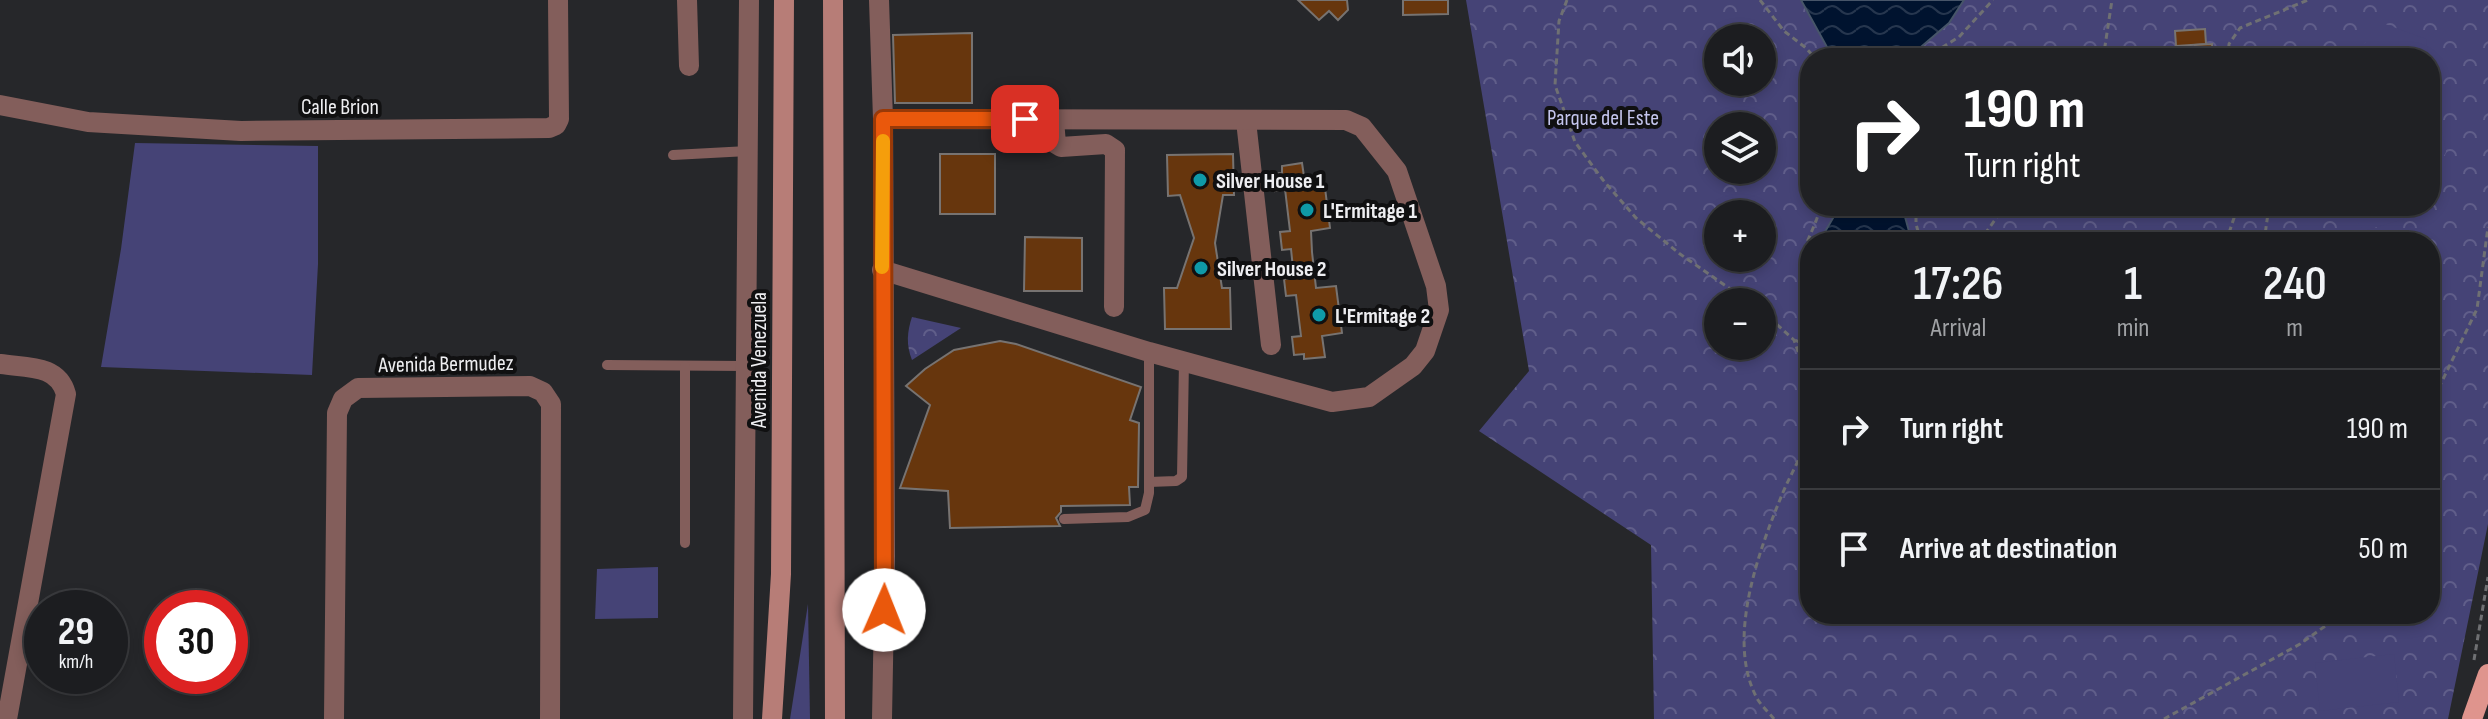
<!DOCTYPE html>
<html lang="en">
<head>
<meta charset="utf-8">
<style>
  body { margin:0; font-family:"Sofia Sans Condensed",sans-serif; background:#252629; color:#f1f3f6; height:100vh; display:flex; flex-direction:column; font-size:30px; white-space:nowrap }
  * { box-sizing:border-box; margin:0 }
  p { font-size:26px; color:#a0a2a5 }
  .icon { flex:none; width:44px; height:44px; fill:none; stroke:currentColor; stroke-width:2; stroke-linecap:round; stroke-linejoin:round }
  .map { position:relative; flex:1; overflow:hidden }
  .side { position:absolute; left:1800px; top:232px; width:640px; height:392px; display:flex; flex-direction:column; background:#1c1d20; border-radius:32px; box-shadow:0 4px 12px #0003,0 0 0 2px #3a3b3e }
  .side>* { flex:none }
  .top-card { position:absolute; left:1800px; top:48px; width:640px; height:168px; border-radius:32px; box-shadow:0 4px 12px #0003,0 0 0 2px #3a3b3e; background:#202124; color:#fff; overflow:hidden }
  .buttons { position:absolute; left:1704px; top:24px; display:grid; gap:16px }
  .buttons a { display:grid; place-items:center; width:72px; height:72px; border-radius:50%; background:#1c1d20; box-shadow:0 4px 12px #0003,0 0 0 2px #3a3b3e; font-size:40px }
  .speed { position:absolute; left:24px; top:590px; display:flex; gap:16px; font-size:40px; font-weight:700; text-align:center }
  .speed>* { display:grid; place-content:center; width:104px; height:104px; border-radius:50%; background:#1c1d20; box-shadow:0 4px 12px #0003,0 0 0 2px #3a3b3e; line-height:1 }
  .speed small { font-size:20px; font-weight:400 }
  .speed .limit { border:12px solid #d22; background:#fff; color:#111 }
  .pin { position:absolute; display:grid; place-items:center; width:68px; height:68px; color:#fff; margin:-34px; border-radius:16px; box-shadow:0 4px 12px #0006 }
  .me { position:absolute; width:88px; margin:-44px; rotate:1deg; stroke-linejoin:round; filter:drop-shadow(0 0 6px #0008) }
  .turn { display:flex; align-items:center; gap:28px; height:168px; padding:0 32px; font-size:36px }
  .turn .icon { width:104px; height:104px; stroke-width:2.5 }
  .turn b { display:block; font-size:56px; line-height:68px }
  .eta { display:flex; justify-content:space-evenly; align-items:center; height:136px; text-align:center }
  .eta b { font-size:48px; font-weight:600; line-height:56px }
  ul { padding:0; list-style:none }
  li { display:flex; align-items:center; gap:24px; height:120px; padding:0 32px; border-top:2px solid #3a3b3e }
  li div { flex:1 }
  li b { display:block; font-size:30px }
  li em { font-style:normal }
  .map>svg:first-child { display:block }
  .park { fill:url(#park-crowns); fill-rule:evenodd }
  .garden { fill:#454376 }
  .water { fill:url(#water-waves); stroke:#475569; stroke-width:2 }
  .building { fill:#67360d; stroke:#777371; stroke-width:2 }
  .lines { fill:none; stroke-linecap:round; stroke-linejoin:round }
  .path { stroke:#6f7073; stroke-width:3; stroke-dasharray:6 4; stroke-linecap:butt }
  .lane { stroke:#835e5b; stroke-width:10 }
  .street { stroke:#835e5b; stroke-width:20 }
  .secondary { stroke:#b77d77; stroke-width:20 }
  .primary { stroke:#df948d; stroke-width:20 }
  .route-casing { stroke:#983908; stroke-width:20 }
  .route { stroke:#ea580c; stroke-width:14 }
  .slow { stroke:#f59e0b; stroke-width:14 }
  .culture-dot { fill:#0f9aa8; stroke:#101011; stroke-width:3 }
  .labels { text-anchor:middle; stroke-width:8; stroke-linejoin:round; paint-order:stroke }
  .street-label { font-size:22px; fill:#eeeef1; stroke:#101011 }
  .park-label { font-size:22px; fill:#c5c6ee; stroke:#101011 }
  .poi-label { font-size:22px; font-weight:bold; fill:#eeeef1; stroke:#101011; text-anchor:start }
</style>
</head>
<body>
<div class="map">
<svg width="2488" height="719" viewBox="0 0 2488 719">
  <defs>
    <pattern id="park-crowns" width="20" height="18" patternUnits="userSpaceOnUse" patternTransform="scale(2)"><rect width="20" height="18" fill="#454376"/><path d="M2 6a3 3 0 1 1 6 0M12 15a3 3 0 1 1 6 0" fill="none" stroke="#605e8a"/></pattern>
    <pattern id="water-waves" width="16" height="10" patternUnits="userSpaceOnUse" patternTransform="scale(2)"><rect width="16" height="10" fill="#00132f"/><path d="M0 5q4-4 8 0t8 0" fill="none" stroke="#26364e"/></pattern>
  </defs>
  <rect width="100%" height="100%" fill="#26272a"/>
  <!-- park -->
  <g class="park">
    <path d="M1466,0H2488V524L2448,719H1654L1651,545L1479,431L1529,371ZM1718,38H1762V82H1718ZM1810,58H2430V206H1810ZM1718,126H1762V170H1718ZM1718,214H1762V258H1718ZM1810,242H2430V614H1810ZM1718,302H1762V346H1718Z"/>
    <path d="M912,317L961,328L912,360C906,345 907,332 912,317Z"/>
  </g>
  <!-- garden -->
  <g class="garden">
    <path d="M2385,24L2426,39L2429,58H2349Z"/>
    <path d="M2430,63L2446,152L2430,181Z"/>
    <path d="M135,143L318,146V264L312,375L101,367L121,249Z"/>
    <path d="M2346,206H2416L2410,217L2364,231Z"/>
    <path d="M658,567V618L595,619L597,569Z"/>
    <path d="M808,604L810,719H790Z"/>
    <path d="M2394,654L2399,702L2320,711L2315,663Z"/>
  </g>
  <!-- water -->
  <g class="water">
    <path d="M1801,0H1964L1949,23L1908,58H1833Z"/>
    <path d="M1840,206H1902L1912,242H1819Z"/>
  </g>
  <!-- building -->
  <g class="building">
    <path d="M1298,0H1347L1348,10L1338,20L1329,11L1319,20Z"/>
    <path d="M1403,0H1448V14L1403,15Z"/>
    <path d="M2205,29L2206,44L2176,46L2175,31Z"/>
    <path d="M972,33V103H895L893,35Z"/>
    <path d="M2212,44L2213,58H2196L2195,45Z"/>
    <rect x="940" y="154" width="55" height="60"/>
    <path d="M1233,154L1234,195H1223L1215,243L1222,288H1230L1231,329H1165L1164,288H1177L1194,238L1180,195L1168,196L1167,155Z"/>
    <path d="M1302,163L1305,183L1324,180L1330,228L1311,231L1312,252L1316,288L1336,286L1342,333L1322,336L1325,357L1304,359V354L1294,355L1292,337L1301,336L1296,295L1286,296L1284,279L1294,278L1291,249L1282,250L1280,232L1290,231L1285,189L1275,191L1273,174L1282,173V166Z"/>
    <path d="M1025,237L1082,238V291H1024Z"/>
    <path d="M1000,341L1016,344L1141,387L1130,420L1139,423L1138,487H1129L1130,505L1061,506V512L1056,518L1060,526L950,528L948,491L900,488L930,405L906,386L925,369L954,350Z"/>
  </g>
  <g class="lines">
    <!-- path -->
    <g class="path">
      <path d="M1567,0L1559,21L1555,85L1575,142L1603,180L1636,218L1680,254L1749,302"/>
      <path d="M1760,0L1784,31L1806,48L1815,58"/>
      <path d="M1925,58L1959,37L1993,0"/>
      <path d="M2101,58L2105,46L2112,0"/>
      <path d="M2228,58L2229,44L2240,28L2308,0"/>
      <path d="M1916,206V224L1921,242"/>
      <path d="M1979,242L2005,206"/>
      <path d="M2226,242L2238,206"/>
      <path d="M2264,242L2269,206"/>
      <path d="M1810,308C1786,263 1809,248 1821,206"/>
      <path d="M1762,311L1794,340L1807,377L1810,419"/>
      <path d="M1795,340L1810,347"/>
      <path d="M2430,406L2477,309L2488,227"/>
      <path d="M2474,660L2488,577"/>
      <path d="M1774,719C1769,713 1762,706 1758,700C1724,641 1760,547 1784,490C1795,465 1807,449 1810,421"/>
      <path d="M2164,719L2300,644L2342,614"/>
    </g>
    <!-- lane -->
    <g class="lane">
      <path d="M673,155L748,151"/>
      <path d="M607,365L746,366"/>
      <path d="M1149,482L1176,481L1182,477L1184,361"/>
      <path d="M1064,519L1128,517L1145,510L1149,493V352"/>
      <path d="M685,543V366"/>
    </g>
    <!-- street -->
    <g class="street">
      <path d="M687,0L689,66"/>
      <path d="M879,0L883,119L885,556L882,719"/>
      <path d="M0,105L88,122L241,131L549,128L556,125L559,119L558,0"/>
      <path d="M1054,120L1056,144L1061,147L1106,144L1115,150L1114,307"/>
      <path d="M1246,121L1271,345"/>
      <path d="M882,270L1149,352L1332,402L1369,397L1413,366L1425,351L1439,310L1436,286L1397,171L1362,127L1346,120L883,119"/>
      <path d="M0,364C27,368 58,364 66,394L7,719"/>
      <path d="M334,719L337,413L343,399L358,388L530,386L543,392L551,404L550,719"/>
      <path d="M743,719L749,0"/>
    </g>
    <!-- secondary -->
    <g class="secondary">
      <path d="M833,0L835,719"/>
      <path d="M772,719L781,574L784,0"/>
    </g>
    <!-- primary -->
    <path class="primary" d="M2472,719L2488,674"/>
  </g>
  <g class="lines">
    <!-- route casing -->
    <g class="route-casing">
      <path id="route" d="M884,610L883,119H1025"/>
    </g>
    <!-- route -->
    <use href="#route" class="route"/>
    <!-- slow -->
    <path class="slow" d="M882,267L883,141"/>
  </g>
  <!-- markers -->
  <g class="culture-dot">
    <circle cx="1200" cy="180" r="8"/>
    <circle cx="1307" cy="210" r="8"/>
    <circle cx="1201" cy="268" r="8"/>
    <circle cx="1319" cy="315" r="8"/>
  </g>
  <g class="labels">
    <!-- street labels -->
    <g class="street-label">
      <text x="340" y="114">Calle Brion</text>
      <text transform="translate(758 360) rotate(-90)" y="8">Avenida Venezuela</text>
      <text transform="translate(446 363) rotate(-1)" y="8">Avenida Bermudez</text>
    </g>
    <!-- park labels -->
    <g class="park-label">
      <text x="1603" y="125">Parque del Este</text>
    </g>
    <!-- poi labels -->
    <g class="poi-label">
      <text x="1216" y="188">Silver House 1</text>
      <text x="1323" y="218">L'Ermitage 1</text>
      <text x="1217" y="276">Silver House 2</text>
      <text x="1335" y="323">L'Ermitage 2</text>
    </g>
  </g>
</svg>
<div class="buttons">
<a><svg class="icon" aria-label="sound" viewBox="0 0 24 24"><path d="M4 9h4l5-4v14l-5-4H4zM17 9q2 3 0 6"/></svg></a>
<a><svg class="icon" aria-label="layers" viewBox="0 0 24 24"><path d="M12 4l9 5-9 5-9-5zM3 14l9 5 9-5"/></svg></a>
<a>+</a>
<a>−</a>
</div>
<div class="speed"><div>29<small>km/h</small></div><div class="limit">30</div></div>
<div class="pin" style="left:1025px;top:119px;background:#d93025"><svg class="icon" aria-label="arrive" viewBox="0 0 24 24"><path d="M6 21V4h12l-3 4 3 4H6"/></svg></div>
<svg class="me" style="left:884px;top:610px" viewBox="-20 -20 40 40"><circle r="19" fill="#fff"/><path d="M0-13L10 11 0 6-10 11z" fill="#ea580c"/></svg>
<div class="top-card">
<div class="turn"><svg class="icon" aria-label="right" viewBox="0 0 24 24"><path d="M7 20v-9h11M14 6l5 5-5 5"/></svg><div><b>190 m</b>Turn right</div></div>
</div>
<section class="side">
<div class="eta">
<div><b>17:26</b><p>Arrival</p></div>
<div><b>1</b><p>min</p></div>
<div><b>240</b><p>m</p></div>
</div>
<ul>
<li><svg class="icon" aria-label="right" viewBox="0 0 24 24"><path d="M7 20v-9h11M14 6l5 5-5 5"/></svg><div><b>Turn right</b></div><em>190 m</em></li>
<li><svg class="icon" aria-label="arrive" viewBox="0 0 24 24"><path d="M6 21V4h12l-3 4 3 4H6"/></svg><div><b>Arrive at destination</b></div><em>50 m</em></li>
</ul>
</section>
</div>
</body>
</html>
